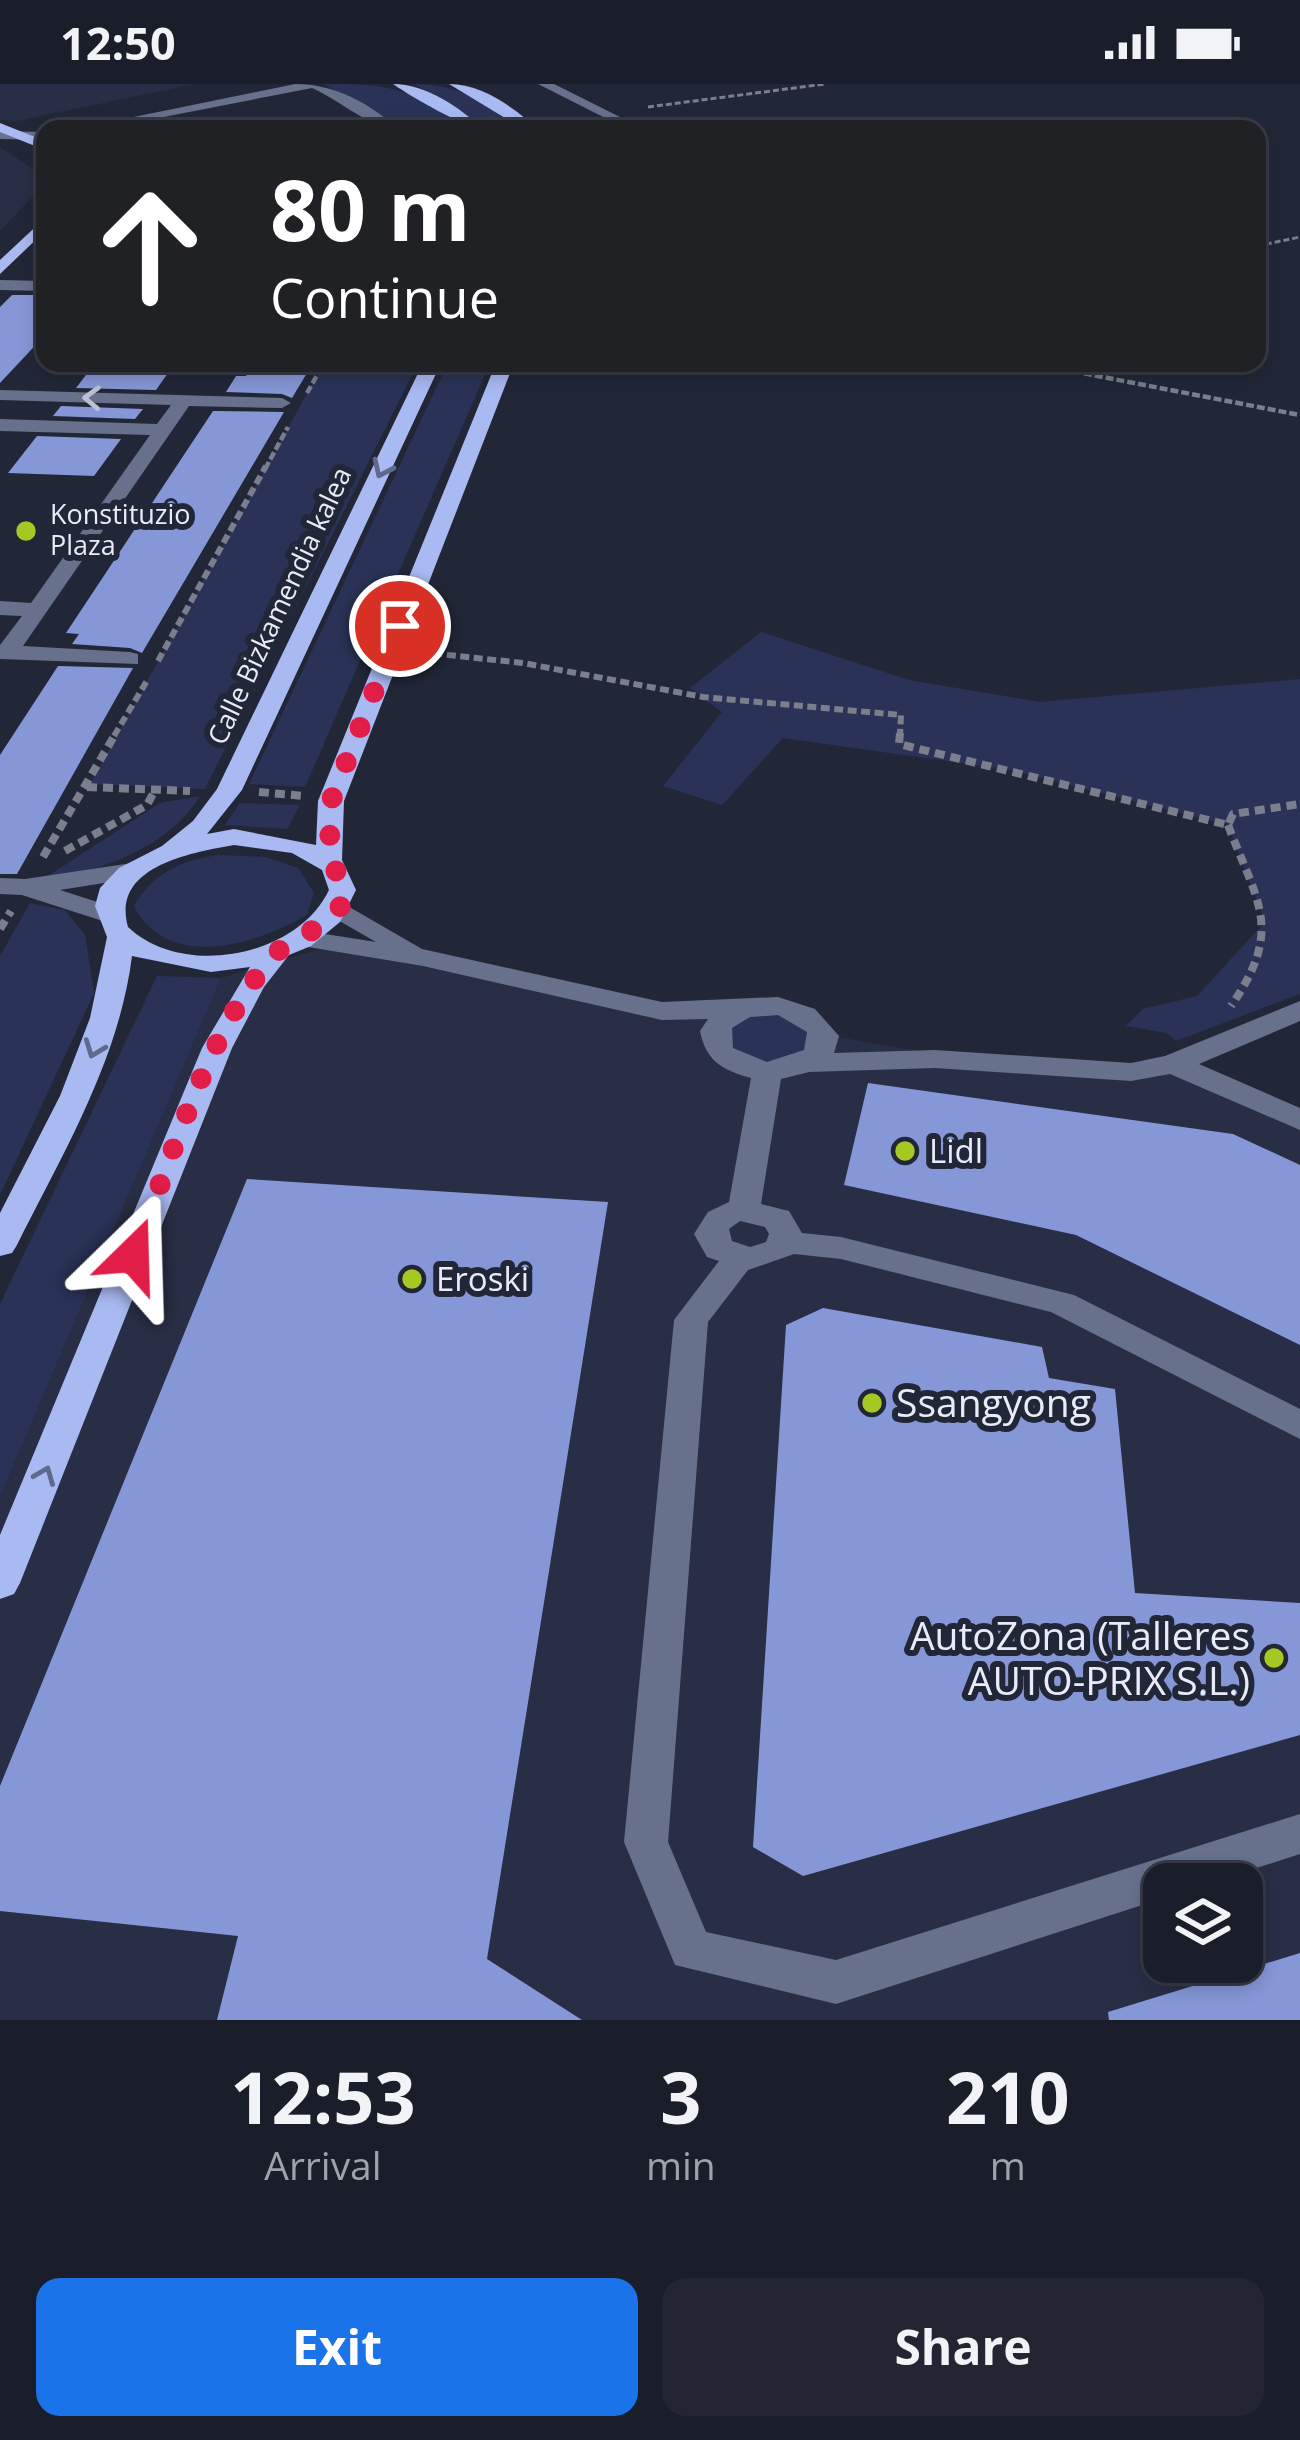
<!DOCTYPE html>
<html lang="en">
<head>
<meta charset="utf-8">
<style>
  body { margin:0; font-family:"Open Sans",sans-serif; background:#232632; color:#f1f3f6; height:100vh; display:flex; flex-direction:column; font-size:45px; white-space:nowrap }
  * { box-sizing:border-box; margin:0 }
  p { font-size:39px; color:#9fa2a8 }
  .icon { flex:none; width:66px; height:66px; fill:none; stroke:currentColor; stroke-width:2; stroke-linecap:round; stroke-linejoin:round }
  .map { position:relative; height:1936px; overflow:hidden }
  .drawer { display:flex; flex-direction:column; background:#1a1d2a; flex:1 }
  .drawer>* { flex:none }
  .guide { position:absolute; left:36px; top:36px; width:1230px; height:252px; border-radius:24px; box-shadow:0 6px 18px #0003,0 0 0 3px #383b47; background:#202124; color:#fff; overflow:hidden }
  .tools { position:absolute; left:1143px; top:1779px; display:grid; gap:24px }
  .tools a { display:grid; place-items:center; width:120px; height:120px; border-radius:24px; background:#1a1d2a; box-shadow:0 6px 18px #0003,0 0 0 3px #383b47; font-size:60px }
  .pin { position:absolute; display:grid; place-items:center; width:102px; height:102px; color:#fff; margin:-51px; border:6px solid #fff; border-radius:50%; box-shadow:0 3px 12px #0007 }
  .me { position:absolute; width:132px; margin:-66px; rotate:22deg; stroke-linejoin:round; filter:drop-shadow(0 0 9px #0008) }
  .turn { display:flex; align-items:center; gap:42px; height:252px; padding:0 36px; font-size:54px }
  .turn .icon { width:156px; height:156px; stroke-width:2.5 }
  .turn b { display:block; font-size:84px; line-height:102px }
  .eta { display:flex; justify-content:space-evenly; align-items:center; height:204px; text-align:center }
  .eta b { font-size:72px; font-weight:700; line-height:84px }
  .cta { display:flex; gap:24px; margin-top:auto; padding:24px 36px }
  .cta a { flex:1; height:138px; border-radius:24px; background:#1a73e8; color:#fff; font-size:48px; font-weight:700; line-height:138px; text-align:center }
  .cta a+a { background:#232632; color:#f1f3f6 }
  .status { display:flex; justify-content:space-between; align-items:center; height:84px; padding:0 60px; background:#1a1d2a; direction:ltr }
  .status svg { height:33px; fill:currentColor }
  .map>svg:first-child { display:block }
  .built { fill:#282e45; fill-rule:evenodd }
  .green { fill:#2a3357 }
  .building { fill:#8597d7 }
  .lines { fill:none; stroke-linecap:round; stroke-linejoin:round }
  .path-far3 { stroke:#7a7e8d; stroke-width:3; stroke-dasharray:6 3; stroke-linecap:butt }
  .path-far2 { stroke:#7a7e8d; stroke-width:4.5; stroke-dasharray:8 3; stroke-linecap:butt }
  .path-far1 { stroke:#7a7e8d; stroke-width:6; stroke-dasharray:9 4.5; stroke-linecap:butt }
  .path { stroke:#7a7e8d; stroke-width:8; stroke-dasharray:10 6; stroke-linecap:butt }
  .minor { fill:#68718c; fill-rule:evenodd }
  .major { fill:#a9b9f2; fill-rule:evenodd }
  .oneway { stroke:#bbc1d2 }
  .oneway2 { stroke:#5f698c }
  .route { stroke:#e11d48; stroke-width:21; stroke-dasharray:0 37.8 }
  .poi-dot { fill:#a5c823; stroke:#222738; stroke-width:4.5 }
  .labels { text-anchor:middle; stroke-width:12; stroke-linejoin:round; paint-order:stroke }
  .far-poi-label { font-size:27px; fill:#e8ecf8; stroke:#222738; text-anchor:start }
  .far-street-label { font-size:27px; fill:#e8ecf8; stroke:#222738 }
  .poi-label { font-size:33px; fill:#e8ecf8; stroke:#222738; text-anchor:start }
  .near-poi-label { font-size:39px; fill:#e8ecf8; stroke:#222738; text-anchor:start }
</style>
</head>
<body>
<div class="status"><b>12:50</b><svg viewBox="0 0 49 12"><path d="M0 12V9h3v3zM5 12V6h3v6zM10 12V3h3v9zM15 12V0h3v12zM26 1h20v11H26zM47 4h2v5h-2z"/></svg></div>
<div class="map">
<svg width="1300" height="1936" viewBox="0 0 1300 1936">
  <rect width="100%" height="100%" fill="#222738"/>
  <!-- built -->
  <g class="built">
    <path d="M0,0H195L12,38L0,35Z"/>
    <path d="M0,63L41,90L36,109L0,147Z"/>
    <path d="M327,863L1031,987L1173,980L1300,1036V1936H0V1413L221,894ZM1164,1800H1242V1878H1164Z"/>
  </g>
  <!-- green -->
  <g class="green">
    <path d="M324,0C392,0 409,3 465,45H401Z"/>
    <path d="M414,0C454,0 487,16 516,45H484L451,19Z"/>
    <path d="M324,279H418L205,705L90,700Z"/>
    <path d="M448,279H490L305,703L249,700Z"/>
    <path d="M761,548L909,596L1040,618L1300,595V910L1176,957L1167,949L1126,942L1143,925L1197,912L1265,838L1228,741L1011,686L783,654L722,721L663,702L722,628L690,604Z"/>
    <path d="M200,712C171,761 101,789 45,794L160,719Z"/>
    <path d="M240,719L300,721L287,745L225,741Z"/>
    <path d="M218,771L266,773L298,784L314,809L307,831C255,861 168,888 134,822C153,789 180,777 218,771Z"/>
    <path d="M30,819L65,826L85,851L94,909L0,1111V872Z"/>
    <path d="M157,892L221,894L0,1413V1220Z"/>
    <path d="M769,924L820,951L794,982L735,974L726,940Z"/>
  </g>
  <!-- building -->
  <g class="building">
    <path d="M12,211H45V251L0,299V223Z"/>
    <path d="M255,279H313L292,314L282,310L226,308L236,292H246Z"/>
    <path d="M89,287L168,289L156,306L76,304Z"/>
    <path d="M61,322L143,325L135,335L53,332Z"/>
    <path d="M213,327L284,328L142,569L130,564L72,560L79,550L66,549Z"/>
    <path d="M37,352L121,355L94,392L8,389Z"/>
    <path d="M58,582L133,584L17,790H0V671Z"/>
    <path d="M868,999L1233,1050L1300,1081V1261L1076,1151L844,1101Z"/>
    <path d="M247,1095L608,1118L487,1875L582,1936H217L238,1852L0,1827V1702Z"/>
    <path d="M823,1224L1042,1263L1049,1294L1115,1305L1135,1509L1300,1519V1651L803,1792L753,1763L786,1241Z"/>
    <path d="M1300,1869V1936H1109L1108,1928Z"/>
  </g>
  <g class="lines">
    <!-- path-far3 -->
    <g class="path-far3">
      <path d="M648,23L825,0"/>
      <path d="M660,35L680,45"/>
      <path d="M1257,162L1300,153"/>
    </g>
    <!-- path-far2 -->
    <g class="path-far2">
      <path d="M1030,279L1300,331"/>
      <path d="M307,309L324,279"/>
      <path d="M265,385L288,343"/>
    </g>
    <!-- path-far1 -->
    <g class="path-far1">
      <path d="M420,568L523,579L703,613L901,631L900,652"/>
      <path d="M158,577L266,382"/>
      <path d="M114,652L148,595"/>
    </g>
    <!-- path -->
    <g class="path">
      <path d="M900,649L899,660L1228,741L1233,730L1300,720"/>
      <path d="M87,703L190,707"/>
      <path d="M259,708L304,712"/>
      <path d="M1228,741C1258,820 1284,845 1231,922"/>
      <path d="M65,767L147,721L155,706"/>
      <path d="M43,773L116,649"/>
      <path d="M0,845L11,827"/>
    </g>
    <!-- minor -->
    <g class="minor">
      <path d="M295,0C336,0 368,19 399,45C370,45 340,16 312,4L102,45H75Z"/>
      <path d="M538,0H554L644,45H627Z"/>
      <path d="M0,47L45,48V56L0,55Z"/>
      <path d="M0,196L45,197V207L0,206Z"/>
      <path d="M0,306L282,314L291,319L282,324L189,322L23,562L130,568L138,570V580L0,575V561L22,532L0,531V517L31,519L150,351L0,347V335L157,340L171,321L0,316Z"/>
      <path d="M132,779L141,781L145,787L141,793L60,806L119,825L123,831L119,837L109,839L22,811L0,810V794L25,795Z"/>
      <path d="M339,817L422,865L662,918L778,913L815,925L839,952L834,969L935,966L1131,979L1165,972L1300,917V937L1199,980L1300,1024V1046L1170,990L1131,997L935,984L809,988L781,995L761,1120L789,1127L802,1149L841,1153L1074,1211L1300,1325V1355L1051,1228L841,1175L794,1170L748,1186L708,1238L668,1758L706,1848L836,1876L1300,1730V1770L1207,1800H1164V1814L836,1920L675,1881L624,1758L674,1236L719,1177L707,1173L694,1150L708,1128L729,1118L751,994C722,986 706,977 700,947L708,935L662,936L423,882L296,861L292,855L306,847L376,858L329,831L325,825ZM778,931L807,948L804,966L767,978L733,964L732,944L750,933ZM740,1137L765,1143L769,1150L766,1158L750,1163L732,1157L729,1145Z"/>
    </g>
    <!-- major -->
    <g class="major">
      <path d="M393,0C426,0 459,23 483,45C467,45 408,11 393,0Z"/>
      <path d="M449,0C482,0 513,23 538,45H523Z"/>
      <path d="M0,39L45,57V66L0,48Z"/>
      <path d="M45,134V147L0,190V176Z"/>
      <path d="M423,279H441L242,706L207,750L234,745L316,761L318,717L496,279H514L344,717L342,776L356,806L340,838L311,862L289,871L264,903L232,964L20,1499L14,1510L0,1515V1451L202,964L250,883L211,888L132,872C119,976 63,1069 17,1161L12,1169L0,1172V1129L60,1012L90,934L107,853L95,822L100,804L119,784L162,762L193,737L217,705ZM234,761L292,769L322,786L329,806C297,873 183,895 128,843C111,783 189,769 234,761Z"/>
    </g>
  </g>
  <!-- one-way arrows -->
  <defs><path id="oneway-chevron" d="M-2-3.5L2.5 0L-2 3.5" fill="none" stroke-width="1.6" stroke-linecap="round" stroke-linejoin="round" transform="scale(3)"/></defs>
  <use class="oneway" href="#oneway-chevron" transform="translate(92 314) rotate(-178)"/>
  <g class="oneway2">
    <use href="#oneway-chevron" transform="translate(382 385) rotate(115)"/>
    <use href="#oneway-chevron" transform="translate(94 965) rotate(111)"/>
    <use href="#oneway-chevron" transform="translate(45 1391) rotate(-68)"/>
  </g>
  <g class="lines">
    <!-- route -->
    <path class="route" d="M133,1171C169,1084 199,975 253,898C259,889 268,877 276,869C306,843 373,833 329,777L331,717L400,542"/>
  </g>
  <!-- markers -->
  <g class="poi-dot">
    <circle cx="26" cy="447" r="12"/>
    <circle cx="905" cy="1067" r="12"/>
    <circle cx="412" cy="1195" r="12"/>
    <circle cx="872" cy="1319" r="12"/>
    <circle cx="1274" cy="1574" r="12"/>
  </g>
  <g class="labels">
    <!-- far-poi labels -->
    <g class="far-poi-label">
      <text x="50" y="440">Konstituzio<tspan x="50" dy="31">Plaza</tspan></text>
    </g>
    <!-- far-street labels -->
    <g class="far-street-label">
      <text transform="translate(280 522) rotate(-65)" y="9">Calle Bizkamendia kalea</text>
    </g>
    <!-- poi labels -->
    <g class="poi-label">
      <text x="929" y="1079">Lidl</text>
      <text x="436" y="1207">Eroski</text>
    </g>
    <!-- near-poi labels -->
    <g class="near-poi-label">
      <text x="896" y="1333">Ssangyong</text>
      <text x="1250" y="1566" text-anchor="end">AutoZona (Talleres<tspan x="1250" dy="45">AUTO-PRIX S.L.)</tspan></text>
    </g>
  </g>
</svg>
<div class="tools">
<a><svg class="icon" aria-label="layers" viewBox="0 0 24 24"><path d="M12 4l9 5-9 5-9-5zM3 14l9 5 9-5"/></svg></a>
</div>
<div class="pin" style="left:400px;top:542px;background:#d93025"><svg class="icon" aria-label="arrive" viewBox="0 0 24 24"><path d="M6 21V4h12l-3 4 3 4H6"/></svg></div>
<svg class="me" style="left:133px;top:1171px" viewBox="-20 -20 40 40"><path d="M0-17L14 15 0 8-14 15z" fill="#e11d48" stroke="#fff" stroke-width="4"/></svg>
<div class="guide">
<div class="turn"><svg class="icon" aria-label="ahead" viewBox="0 0 24 24"><path d="M12 20V5M6 11l6-6 6 6"/></svg><div><b>80 m</b>Continue</div></div>
</div>
</div>
<section class="drawer">
<div class="eta">
<div><b>12:53</b><p>Arrival</p></div>
<div><b>3</b><p>min</p></div>
<div><b>210</b><p>m</p></div>
</div>
<div class="cta"><a>Exit</a><a>Share</a></div>
</section>
</body>
</html>
